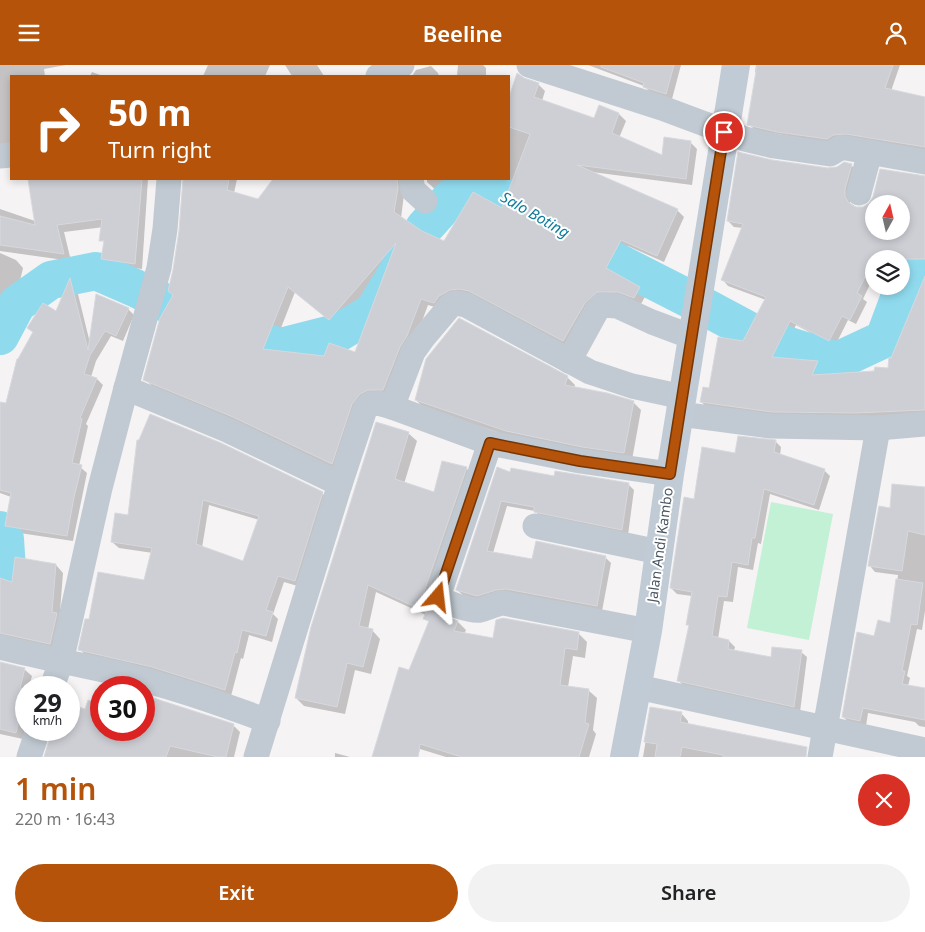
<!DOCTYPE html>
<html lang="en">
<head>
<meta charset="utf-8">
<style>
  body { margin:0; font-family:"Noto Sans",sans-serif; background:#f2f2f2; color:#202124; height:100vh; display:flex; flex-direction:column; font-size:19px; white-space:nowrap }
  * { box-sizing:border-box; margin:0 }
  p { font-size:16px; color:#757577 }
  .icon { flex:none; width:28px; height:28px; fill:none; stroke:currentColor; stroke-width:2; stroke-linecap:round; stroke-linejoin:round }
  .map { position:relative; height:692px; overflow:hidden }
  .panel { display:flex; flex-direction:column; background:#fff; flex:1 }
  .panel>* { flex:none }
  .guide { position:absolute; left:10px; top:10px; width:500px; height:105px; border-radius:0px; box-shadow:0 2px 8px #0003; background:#b45309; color:#fff; overflow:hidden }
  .needle { width:32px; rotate:8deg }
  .buttons { position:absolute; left:865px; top:130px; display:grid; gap:10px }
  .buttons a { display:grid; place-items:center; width:45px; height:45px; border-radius:50%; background:#fff; box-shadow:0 2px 8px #0003; font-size:25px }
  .speed { position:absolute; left:15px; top:611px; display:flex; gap:10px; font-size:25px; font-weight:700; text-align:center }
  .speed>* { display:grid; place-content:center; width:65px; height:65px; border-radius:50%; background:#fff; box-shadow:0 2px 8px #0003; line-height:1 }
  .speed small { font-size:12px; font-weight:400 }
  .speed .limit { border:8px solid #d22; background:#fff; color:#111 }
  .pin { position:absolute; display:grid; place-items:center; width:42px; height:42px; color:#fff; margin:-21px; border:2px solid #fff; border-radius:50%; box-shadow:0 1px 5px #0007 }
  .me { position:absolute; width:55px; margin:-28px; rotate:17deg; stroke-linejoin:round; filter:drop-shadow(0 0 4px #0008) }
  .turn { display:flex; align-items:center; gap:18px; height:105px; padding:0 15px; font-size:22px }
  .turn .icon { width:65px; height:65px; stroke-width:2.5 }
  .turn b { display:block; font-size:35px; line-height:42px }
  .round { display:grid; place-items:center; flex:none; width:52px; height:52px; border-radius:26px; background:#f2f2f2 }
  .headline { display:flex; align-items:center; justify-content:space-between; height:85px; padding:0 15px }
  h1 { font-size:30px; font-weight:600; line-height:38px; color:#b45309 }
  .primary-button { display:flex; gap:10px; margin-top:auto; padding:10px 15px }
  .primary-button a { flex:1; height:58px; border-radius:30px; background:#b45309; color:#fff; font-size:20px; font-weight:600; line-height:58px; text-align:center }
  .primary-button a+a { background:#f2f2f2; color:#202124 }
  header { display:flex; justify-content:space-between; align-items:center; height:65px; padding:0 15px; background:#b45309; color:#fff; font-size:22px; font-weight:600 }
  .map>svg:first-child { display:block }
  .green { fill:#c3f1d5 }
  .shadow { fill:#0003; fill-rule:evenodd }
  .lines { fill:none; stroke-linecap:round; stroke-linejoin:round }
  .river { stroke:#90daee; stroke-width:38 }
  .building { fill:#cdcfd5; stroke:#d7d9de; fill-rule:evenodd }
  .street { stroke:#c1cad2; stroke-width:25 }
  .secondary { stroke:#c1cbd6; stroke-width:28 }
  .route-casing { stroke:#753606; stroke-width:12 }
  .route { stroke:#b45309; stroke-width:9 }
  .labels { text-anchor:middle; stroke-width:4; stroke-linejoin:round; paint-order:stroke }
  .street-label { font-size:14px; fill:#4a5661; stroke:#fff }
  .water-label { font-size:15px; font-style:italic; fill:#0c7c9b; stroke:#fff }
</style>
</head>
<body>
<header><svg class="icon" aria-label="menu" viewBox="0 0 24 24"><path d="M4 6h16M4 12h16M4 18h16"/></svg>Beeline<svg class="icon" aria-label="person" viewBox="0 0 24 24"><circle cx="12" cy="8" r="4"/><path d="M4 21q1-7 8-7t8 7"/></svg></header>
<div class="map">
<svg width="925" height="692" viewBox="0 0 925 692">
  <rect width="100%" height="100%" fill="#f5f3f3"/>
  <!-- green -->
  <path class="green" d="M771,437L833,449L809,575L747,563Z"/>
  <!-- shadow -->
  <g class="shadow">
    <path d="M0,0H66L44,4L45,11H11V83L0,84Z"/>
    <path d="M208,0H270L265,11H203Z"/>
    <path d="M285,0H317L324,11H292Z"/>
    <path d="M458,0H483L486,3V11H457Z"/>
    <path d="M588,0H681L672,34L651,28L644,21Z"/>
    <path d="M756,0H900L891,26L925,35V87L833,79L755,65L749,59L757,9L755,7Z"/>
    <path d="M431,1L438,8L439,11H412L416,5Z"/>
    <path d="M92,7L103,11H90Z"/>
    <path d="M518,10L524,15L538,19L545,26L542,36L594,55L599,42L619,49L626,56L619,73L663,92L690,77L697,84L692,120L592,107L677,145L684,152L664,197L628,181L614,209L639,223L646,230L641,239L626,233L571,282L428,240L414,278L390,331H375L338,405L152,321L145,314L174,230V205L180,166L184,114H237L234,128L258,135L293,120L286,114H406L401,153L422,167L445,178L472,139L476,127L439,128L427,117V114H477V124L481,114H509V36ZM388,202L355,289L325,293L272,286L295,227L336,261Z"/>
    <path d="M772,96L828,104L851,100L857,106L850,131V138L855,143H864L925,112V351L779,352L707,342L701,337L744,278L766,235L728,221L723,215L743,163L734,162L728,156ZM874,139H901V166H874ZM874,194H901V209L921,217L890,304L876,308L820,310L823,303L818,298L779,294L796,260L835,281L848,255L856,259L867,237L863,234L874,211Z"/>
    <path d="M30,114H96L98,115L104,162L64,167L71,196L0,186V144L35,156Z"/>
    <path d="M121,114H148L142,204L121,201L115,195Z"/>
    <path d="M0,188L16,195L23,203L19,220L13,222L18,227L14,243L0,240Z"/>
    <path d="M71,215L76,221L90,278L128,244L134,250L123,276L111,271L96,296L91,312L97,314L103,320L86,359L88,361L79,401L87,408L73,476L13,467L7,461L11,432L0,428V338L7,339L34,268L29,263L57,248Z"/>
    <path d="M567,312L575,320L574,323L633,337L641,345L632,395L515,373L424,343L416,335Z"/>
    <path d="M408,368L417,376L404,419L435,429L466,403L474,411L432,536V545L439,551L458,557L466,565L464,569L494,574L579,569L587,577L585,593L573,591L568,622L588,625L597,633L593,665L596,669L589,692H446L420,684L418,692H373L430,558L425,553L426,550L376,527L368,564L372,565L380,574L371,609L355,605L345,649L304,641L296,633Z"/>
    <path d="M139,376L322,428L328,434L301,522L284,517L273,549L278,554L272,577L249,570L243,594L241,593L231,631L86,591L80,584L90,556L145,517L153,488L119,483L112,477L129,451ZM209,440L259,455L244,497L202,483Z"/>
    <path d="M776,377L781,382L780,391L824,405L830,411L819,445L770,429L761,479L758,478L753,505L738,502L733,537L724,536L718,574L729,576L735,582L734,586L772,593L801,587L807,592L800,647L684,621L678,615L690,562L688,559L692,531L677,529L671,523L695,435L736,389Z"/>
    <path d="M511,409L628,419L634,425L628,470L541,452L535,446L507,441L493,488L533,496L605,492L611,498L602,546L483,536L463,530L457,525Z"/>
    <path d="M925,423V546L922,565L917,564L907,611L910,613L908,621L925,624V662L919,661L915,657L868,648L866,661L849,657L843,652L875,573L891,559L898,510L875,507L870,501L891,444Z"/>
    <path d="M56,500L63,508L57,585L0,577V515L14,518Z"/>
    <path d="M0,598L24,604L32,611L29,622H26V660L23,674L0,669Z"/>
    <path d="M144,632L233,660L240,667L234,692H45L53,665H69V641L86,645L89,636L101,641V665H144Z"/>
    <path d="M651,644L681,648L688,656V659L793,692H643Z"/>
    <path d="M335,688L350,692H335Z"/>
  </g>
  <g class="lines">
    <!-- river -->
    <g class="river">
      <path d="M0,271L17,239L51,215L96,206L135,223L216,263L281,282L340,267L373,247L424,163L452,132L484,121L613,195L705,242L763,273L837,296L884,274L925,164"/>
      <path d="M0,465L5,474L8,520L0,538"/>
    </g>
  </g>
  <!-- building -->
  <g class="building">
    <path d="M601,0H674L666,29L643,22L644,18L601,2Z"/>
    <path d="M757,0H893L885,23L925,32V82L846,69L833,70L827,74L777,67L747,60Z"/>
    <path d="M517,8L524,13L539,18L534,32L594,53L599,40L619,48L612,68L662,90L664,72L691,76L686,114L577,100L678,144L657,191L621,175L606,203L640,222L634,233L618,227H597L585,238L563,276L469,226L459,224L450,225L439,231L434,238L421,234L407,271L400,282L383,325H368L360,329L352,339L332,399L233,352L143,315L160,253L173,230L168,226L173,205L179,166L183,114H229L227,125L258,134L273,114H397L398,123L394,147L422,166L444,176L473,127L502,143L530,69L509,62V32ZM396,178L355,287L329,278L324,291L263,284L288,222L329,255Z"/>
    <path d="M738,87L772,95L828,103L837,102L844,97L852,99L845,124V131L849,138L856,142H863L869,138L873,132L880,104L925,111V194H874L857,228L862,231L850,255L842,251L829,276L790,256L772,292L818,296L812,310L874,306L875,302L888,303L889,292L891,293L925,211V345L855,348L772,347L700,337L703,322L709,323L718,272L743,276L766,232L721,215L743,159L727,156ZM874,139H901V166H874Z"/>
    <path d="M28,114H142L135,199L101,194L104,176H99L102,154L57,160L64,189L0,180V151L35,160Z"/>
    <path d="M70,213L88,285L96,229L129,243L116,271L105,266L90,290L84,309L97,313L80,353L82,354L72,398L82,400L74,432L67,471L5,461L11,428L0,425V337L6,338L17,294H18L33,267L27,263L43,238L56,246Z"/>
    <path d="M459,253L568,311L565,320L607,328L634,336L624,388L582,382L506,366L415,335L426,294Z"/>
    <path d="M150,349L221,378L323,427L295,516L278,511L266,545L273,547L266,571L242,565L237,588L235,587L225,625L152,602L78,585L85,554H89L98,507L144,515L152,483L111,477L115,448L128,450L137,375H139ZM203,435L259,451L243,496L196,479Z"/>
    <path d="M376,357L409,367L395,414L434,427L442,396L467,402L424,527V536L429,543L440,550L458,556L454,566L493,573L496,555L503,553L579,567L577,585L565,583L560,620L589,624L585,658L589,659L579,692H462L420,679L418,692H372L399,602L409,605L429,556L423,554L426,547L368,520L359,561L373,564L363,602L347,598L337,642L295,633L311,562Z"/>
    <path d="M738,371L776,375L774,387L825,404L814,440L764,424L755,473H752L748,500L732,497L727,532L718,531L712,571L729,575L728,584L771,592L772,582L802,585L794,642L677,616L689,560H686L692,527L670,523L684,432L694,434L702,382L735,388Z"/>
    <path d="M497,402L510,407L511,403L554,411L555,406L629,418L622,465L534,447V442L501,436L487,486L532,494L536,476L606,491L597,541L506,524L496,525L477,531L456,525Z"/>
    <path d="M892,419L925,422V470L908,466L902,506L868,501L879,441L890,443Z"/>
    <path d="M15,492L56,499L52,547L57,548L50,579L0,568V513L12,517Z"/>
    <path d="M896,514L923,518L917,560L911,559L902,606H905L902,619L925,623V655L863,643L860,656L842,652L857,567L874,571L878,555L890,558Z"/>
    <path d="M0,597L25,603L20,623L25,624L16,668L0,664Z"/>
    <path d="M144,630L234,659L226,692H218L170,681L166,692H44L52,665H69V639L85,644L88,635L101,640V665H144Z"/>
    <path d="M650,642L682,647L680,657L807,682L806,692H723V690L682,682L680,692H655L657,679L644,677Z"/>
  </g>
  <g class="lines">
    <!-- street -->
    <g class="street">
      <path d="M529,0L662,43L745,74L774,81L830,89L840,83H846L925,97"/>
      <path d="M378,11L402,0"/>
      <path d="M0,91L11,90"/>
      <path d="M411,114L413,125L425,136"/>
      <path d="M859,128L870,87"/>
      <path d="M569,296L597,245L602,240L617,241L652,257L692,272"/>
      <path d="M126,323L159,203L165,164L169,114"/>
      <path d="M392,342L413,287L423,273L450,241L456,238L466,240L590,307L632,321L683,332"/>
      <path d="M680,349L771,361L878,363L925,359"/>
      <path d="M490,378L438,532C443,537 472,547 480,545C489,543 494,539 503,538L648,566"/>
      <path d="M535,461L659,487"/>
      <path d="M0,582C36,591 72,598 108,606C162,618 216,637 268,656"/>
      <path d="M52,622L61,597L100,423L126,323L227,365L340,419"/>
      <path d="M638,622L925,685"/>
      <path d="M29,692L38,665"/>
      <path d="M256,692L340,419L365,344L370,339L378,338L392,342L490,378L580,396L670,409"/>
      <path d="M820,692L878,363"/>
    </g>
    <!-- secondary -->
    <path class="secondary" d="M624,692L648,566L670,409L736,0"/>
  </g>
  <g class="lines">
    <!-- route casing -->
    <g class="route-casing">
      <path id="route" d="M438,532L490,378L580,396L670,409L724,67"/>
    </g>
    <!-- route -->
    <use href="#route" class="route"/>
  </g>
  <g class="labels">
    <!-- street labels -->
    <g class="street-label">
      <text transform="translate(660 480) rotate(-82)" y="5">Jalan Andi Kambo</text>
    </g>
    <!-- water labels -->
    <g class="water-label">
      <text transform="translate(535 150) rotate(30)" y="5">Salo Boting</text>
    </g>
  </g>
</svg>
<div class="buttons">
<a><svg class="needle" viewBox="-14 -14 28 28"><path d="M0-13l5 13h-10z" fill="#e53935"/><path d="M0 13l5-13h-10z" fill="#757577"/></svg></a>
<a><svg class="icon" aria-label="layers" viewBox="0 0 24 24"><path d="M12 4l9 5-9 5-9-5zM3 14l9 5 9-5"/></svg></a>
</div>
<div class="speed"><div>29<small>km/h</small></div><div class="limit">30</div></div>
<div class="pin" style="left:724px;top:67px;background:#d93025"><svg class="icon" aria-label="arrive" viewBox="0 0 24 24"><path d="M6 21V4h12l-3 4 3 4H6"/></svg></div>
<svg class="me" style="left:438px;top:532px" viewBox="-20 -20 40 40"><path d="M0-17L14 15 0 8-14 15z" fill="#b45309" stroke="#fff" stroke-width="4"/></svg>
<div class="guide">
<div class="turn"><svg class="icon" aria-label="right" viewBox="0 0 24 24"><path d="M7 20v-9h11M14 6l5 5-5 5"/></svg><div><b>50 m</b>Turn right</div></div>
</div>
</div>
<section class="panel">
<div class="headline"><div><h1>1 min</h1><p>220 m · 16:43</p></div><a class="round" style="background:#d93025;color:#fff"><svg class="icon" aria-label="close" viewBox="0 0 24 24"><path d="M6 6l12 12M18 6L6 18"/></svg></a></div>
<div class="primary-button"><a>Exit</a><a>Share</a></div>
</section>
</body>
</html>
